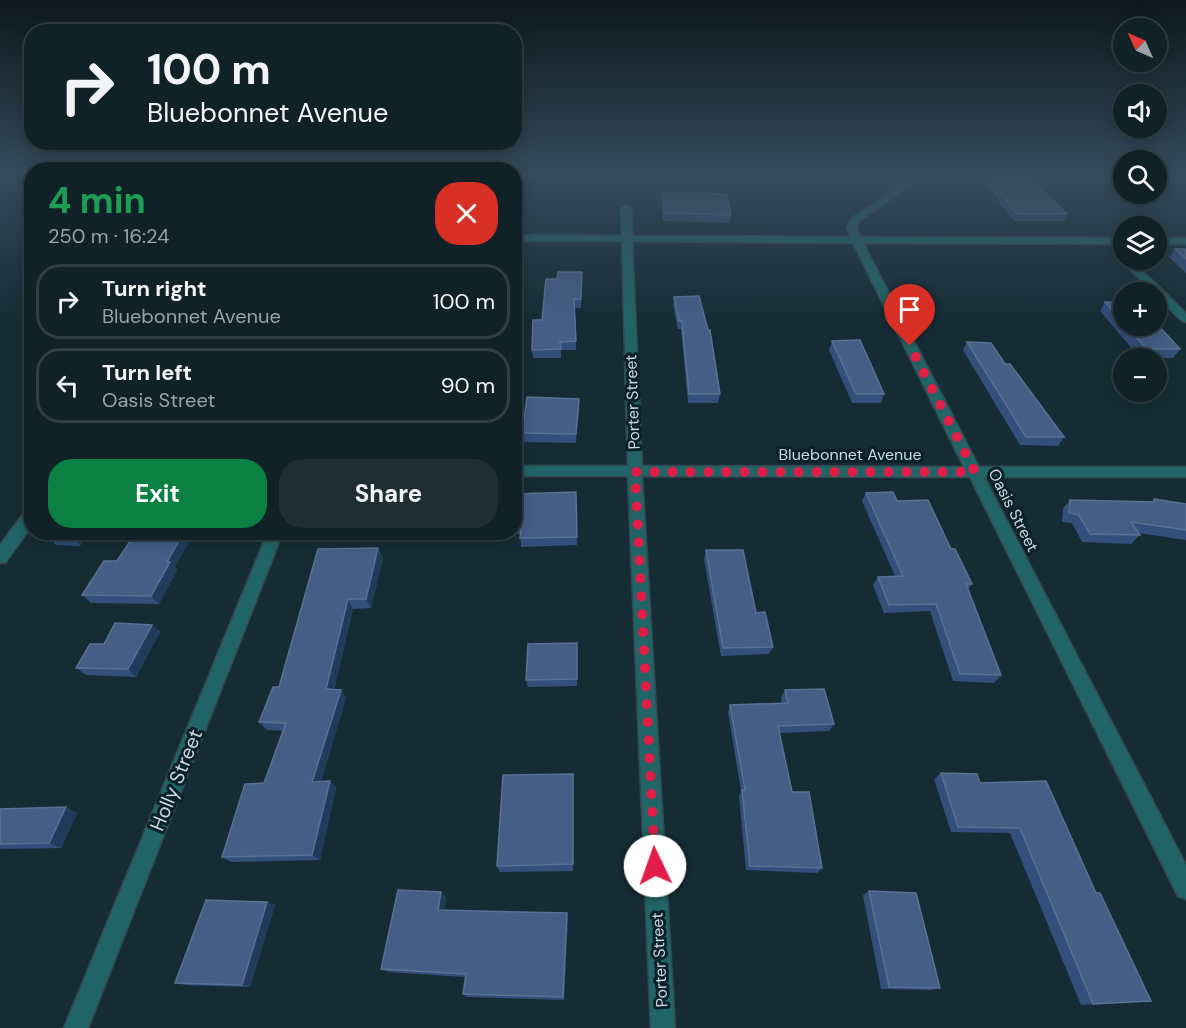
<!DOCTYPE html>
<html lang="en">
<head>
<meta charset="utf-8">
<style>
  body { margin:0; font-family:"DM Sans",sans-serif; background:#1e2e34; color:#f1f3f6; height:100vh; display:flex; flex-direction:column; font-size:22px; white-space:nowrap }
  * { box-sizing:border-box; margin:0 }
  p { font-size:20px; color:#9ca3a8 }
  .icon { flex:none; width:33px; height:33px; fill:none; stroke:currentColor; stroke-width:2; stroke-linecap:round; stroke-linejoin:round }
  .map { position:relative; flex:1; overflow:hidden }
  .drawer { position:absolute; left:24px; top:162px; width:498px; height:378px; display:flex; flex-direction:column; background:#102128; border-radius:24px; box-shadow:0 3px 15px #0003,0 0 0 2px #303e45 }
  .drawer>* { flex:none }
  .top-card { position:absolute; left:24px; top:24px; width:498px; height:126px; border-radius:24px; box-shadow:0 3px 15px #0003,0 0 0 2px #303e45; background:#102128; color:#f1f3f6; overflow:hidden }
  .needle { width:39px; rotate:315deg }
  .tools { position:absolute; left:1113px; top:18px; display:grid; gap:12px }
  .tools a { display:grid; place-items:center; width:54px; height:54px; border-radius:50%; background:#102128; box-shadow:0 3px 15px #0003,0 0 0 2px #303e45; font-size:30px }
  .pin { position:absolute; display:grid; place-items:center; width:51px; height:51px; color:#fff; margin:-62px -26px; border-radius:50% 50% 50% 0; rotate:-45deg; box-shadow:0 0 6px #0007 }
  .pin .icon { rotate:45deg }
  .me { position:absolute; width:66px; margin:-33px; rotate:357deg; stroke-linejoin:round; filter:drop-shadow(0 0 4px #0008) }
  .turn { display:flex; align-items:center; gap:21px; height:126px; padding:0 24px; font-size:27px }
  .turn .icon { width:78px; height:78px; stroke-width:2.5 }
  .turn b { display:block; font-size:42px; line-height:51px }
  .round { display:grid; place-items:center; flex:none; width:63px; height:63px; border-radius:24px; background:#1e2e34 }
  .head { display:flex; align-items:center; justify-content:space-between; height:102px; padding:0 24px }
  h1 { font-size:36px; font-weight:700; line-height:45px; color:#1e9e55 }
  .cta { display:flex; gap:12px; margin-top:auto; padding:12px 24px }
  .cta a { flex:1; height:69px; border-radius:24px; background:#0b8043; color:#fff; font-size:24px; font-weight:700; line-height:69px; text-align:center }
  .cta a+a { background:#1e2e34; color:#f1f3f6 }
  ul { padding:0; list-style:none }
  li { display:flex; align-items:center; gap:18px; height:75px; margin:0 12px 9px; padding:0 12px; border:3px solid #303e45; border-radius:24px }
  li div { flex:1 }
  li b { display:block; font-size:22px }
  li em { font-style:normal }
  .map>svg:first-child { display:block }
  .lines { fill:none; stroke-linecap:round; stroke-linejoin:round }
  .minor-casing { stroke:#334850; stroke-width:3 }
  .minor { fill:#226566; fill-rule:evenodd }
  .wall { fill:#334f7b }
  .shaded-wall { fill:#213b5b }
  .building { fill:#445e86; stroke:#597194; stroke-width:1.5 }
  .route { stroke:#e11d48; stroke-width:10; stroke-dasharray:0 18 }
  .labels { text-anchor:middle; stroke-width:6; stroke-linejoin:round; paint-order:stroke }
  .street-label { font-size:16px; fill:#ccd9df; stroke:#0c222b }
  .near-street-label { font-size:20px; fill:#ccd9df; stroke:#0c222b }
</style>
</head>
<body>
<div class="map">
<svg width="1186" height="1028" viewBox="0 0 1186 1028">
  <rect width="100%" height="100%" fill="#162c35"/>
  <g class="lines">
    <!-- minor casing -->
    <g class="minor-casing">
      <g id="minor">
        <path d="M917,175H926L859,221L857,227L860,237L1124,238V244L863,243L979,467H1186V477H984L1186,865V899L1178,896L970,477L642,476L675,1028H651L628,476H514V466H628L622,241H514V235L622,236L621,208L626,205L631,208L632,236L850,237L847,227L852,218ZM632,241L853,243L964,467L642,466Z"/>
        <rect x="1156" y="238" width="30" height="6"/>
        <path d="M1122,258L1131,260L1186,313V322L1182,321L1156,296V292H1153L1122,262Z"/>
        <path d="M32,507V525L6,562L0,563V545L27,509Z"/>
        <path d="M268,532H283L88,1028H64Z"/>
      </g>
    </g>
    <!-- minor -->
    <use href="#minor" class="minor"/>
  </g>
  <!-- wall -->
  <g class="wall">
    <path d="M991,178L1067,214L1063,221H1014L998,201V199L987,185Z"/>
    <path d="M662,192L731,215L730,223L663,221L662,200Z"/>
    <path d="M1175,249H1186V273L1169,257Z"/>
    <path d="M582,272L581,308H575L576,350H561V358H533L532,350L557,279Z"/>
    <path d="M674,297L720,394L718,403H688L681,329H678L673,305Z"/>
    <path d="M1105,302L1124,303V326H1156L1180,349L1173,358H1140L1100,311Z"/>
    <path d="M832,341L884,394L881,403H852L829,350Z"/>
    <path d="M967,342L1005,364L1064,437L1058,446L1020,445L963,350Z"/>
    <path d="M579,408L576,443L522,442V433Z"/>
    <path d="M576,492L577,545L521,547L520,534L506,535V532H514V494Z"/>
    <path d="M866,493L897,501L951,549L972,584L968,589L1001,675L994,683L953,681L930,611L884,613L873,585L878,577L895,576L862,501Z"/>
    <path d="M1154,499L1186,504V540L1138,533L1140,535L1131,544L1082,542L1072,523L1062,522L1063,508L1070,500L1152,502Z"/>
    <path d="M58,532H89L80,546L56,545L52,540Z"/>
    <path d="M378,548L383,558L371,608L353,609L334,690H341L346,698L321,781H330L336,788L320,860L231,862L222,857L264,783L283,731L267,730L259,722L279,687Z"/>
    <path d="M706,550L756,613L773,647L769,654L721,656L704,559Z"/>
    <path d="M175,567L177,570L159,604L91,603L82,595Z"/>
    <path d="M152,625L160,632L136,677L86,675L76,668L104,644Z"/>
    <path d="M577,643V686L528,687L526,680Z"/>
    <path d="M785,690L834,724L829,731L779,733L792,792L822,868L817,873L746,870L739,796L741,791L728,712L730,705L782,703L781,697Z"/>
    <path d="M941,773L980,783L1096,893L1151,1001L1081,1005L1010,833L951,832L934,779Z"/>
    <path d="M574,783L573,871L500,872L497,866Z"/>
    <path d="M0,809L77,813L61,848L0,849Z"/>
    <path d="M869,891L940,988L931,990L881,989L863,895Z"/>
    <path d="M446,897L444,910L567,913L568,918L564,1000L467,997L463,994L465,977L388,972L381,969Z"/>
    <path d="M267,902L275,905L250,987L186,985L175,983Z"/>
  </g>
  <!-- shaded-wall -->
  <g class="shaded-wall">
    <path d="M579,399V408L576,443V434Z"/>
    <path d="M82,532H89L80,546L76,541Z"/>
    <path d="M184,532H195L175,567L177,570L159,604L151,596L167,562Z"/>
    <path d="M378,548L383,558L371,608L366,599Z"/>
    <path d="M348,599L353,609L332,698L326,689Z"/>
    <path d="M152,625L160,632L136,677L128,669Z"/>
    <path d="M341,690L346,698L319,788L312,782Z"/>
    <path d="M573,774L574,783L573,871Z"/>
    <path d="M330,781L336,788L320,860L312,855Z"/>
    <path d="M66,807L77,813L61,848L49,843Z"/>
    <path d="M441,892L446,897L443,915L438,910Z"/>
    <path d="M267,902L275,905L250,987L242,985Z"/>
    <path d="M567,913L568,918L564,1000L563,997Z"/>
  </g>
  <!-- building -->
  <g class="building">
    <path d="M991,178L1030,179L1067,214H1017L1001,194H1003Z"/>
    <path d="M662,192L727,194L731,215L664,213Z"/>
    <path d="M1175,249H1186V259Z"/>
    <path d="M558,272H582L581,299H574L576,341L560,342L561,349L532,350L533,320H542L546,279H557Z"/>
    <path d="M699,296L708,330H710L720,394H689L682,321H679L674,297Z"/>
    <path d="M1105,302L1124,303V323Z"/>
    <path d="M1156,323L1180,349H1147L1126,326H1156Z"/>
    <path d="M860,340L884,394H856L832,341Z"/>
    <path d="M967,342L991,343L1005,364H1010L1064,437H1026Z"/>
    <path d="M527,397L579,399L576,434L522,433Z"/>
    <path d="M576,492L577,537L520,538L521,526H514V494Z"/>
    <path d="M893,492L897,501L928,500L951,549H955L972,584H966L1001,675L960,674L936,604L889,605L878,577L903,576L866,493Z"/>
    <path d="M1154,499L1186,504V530L1131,522L1140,535L1090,534L1079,515L1069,513L1070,500L1155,502Z"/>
    <path d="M58,532H82L76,541L52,540Z"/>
    <path d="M136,532H184L167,562H170L151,596L82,595L104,561H117Z"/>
    <path d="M378,548L366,599H348L326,689L341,690L312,782L330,781L312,855L222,857L245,784L264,783L286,723L259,722L273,687H279L318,549Z"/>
    <path d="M706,550H743L756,613L765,612L773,647L723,648Z"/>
    <path d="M115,623L152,625L128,669L76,668L90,644H104Z"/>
    <path d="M577,643V679L526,680L528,644Z"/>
    <path d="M824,689L834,724L778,726L792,792H809L822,868L750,866L742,790H745L730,705L788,703L785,690Z"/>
    <path d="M941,773L977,774L980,783L1046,781L1096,893H1100L1151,1001L1093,1004L1020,828L958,827Z"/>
    <path d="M573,774V864L497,866L503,775Z"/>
    <path d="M66,807L49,843L0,844V809Z"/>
    <path d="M398,890L441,892L438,910L567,913L563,997L463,994L466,974L381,969Z"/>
    <path d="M869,891L916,893L940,988L889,987Z"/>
    <path d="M206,900L267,902L242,985L175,983Z"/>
  </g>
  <!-- sky -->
  <linearGradient id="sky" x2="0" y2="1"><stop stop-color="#0c181d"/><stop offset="0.55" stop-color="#364b5c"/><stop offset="1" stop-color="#364b5c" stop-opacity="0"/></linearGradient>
  <rect width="1186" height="319" fill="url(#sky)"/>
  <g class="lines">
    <!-- route -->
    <path class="route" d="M655,866L635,472H975L910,346"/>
  </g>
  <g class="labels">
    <!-- street labels -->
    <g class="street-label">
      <text transform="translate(632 402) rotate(-92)" y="6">Porter Street</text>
      <text x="850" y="460">Bluebonnet Avenue</text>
      <text transform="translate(1014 510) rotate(63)" y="6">Oasis Street</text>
      <text transform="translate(659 960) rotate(-93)" y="6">Porter Street</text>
    </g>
    <!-- near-street labels -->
    <g class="near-street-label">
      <text transform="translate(176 780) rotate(-68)" y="7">Holly Street</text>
    </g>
  </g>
</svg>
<div class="tools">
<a><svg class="needle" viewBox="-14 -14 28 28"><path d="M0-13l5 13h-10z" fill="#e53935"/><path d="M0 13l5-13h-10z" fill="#9ca3a8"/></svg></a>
<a><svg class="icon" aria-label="sound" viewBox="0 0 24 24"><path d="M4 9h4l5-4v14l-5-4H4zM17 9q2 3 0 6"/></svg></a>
<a><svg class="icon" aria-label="search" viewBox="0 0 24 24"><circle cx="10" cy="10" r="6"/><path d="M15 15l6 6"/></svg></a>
<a><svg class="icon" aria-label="layers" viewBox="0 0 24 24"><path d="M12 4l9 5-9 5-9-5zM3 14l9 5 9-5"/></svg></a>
<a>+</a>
<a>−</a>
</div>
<div class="pin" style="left:910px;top:346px;background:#d93025"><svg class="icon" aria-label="arrive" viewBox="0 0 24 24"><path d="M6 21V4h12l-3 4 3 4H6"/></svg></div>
<svg class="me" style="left:655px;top:866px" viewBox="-20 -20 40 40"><circle r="19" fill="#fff"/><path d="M0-13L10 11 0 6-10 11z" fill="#e11d48"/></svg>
<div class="top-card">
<div class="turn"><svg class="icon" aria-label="right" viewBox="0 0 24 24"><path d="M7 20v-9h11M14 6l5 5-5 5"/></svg><div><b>100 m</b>Bluebonnet Avenue</div></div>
</div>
<section class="drawer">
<div class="head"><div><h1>4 min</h1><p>250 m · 16:24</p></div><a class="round" style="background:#d93025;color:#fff"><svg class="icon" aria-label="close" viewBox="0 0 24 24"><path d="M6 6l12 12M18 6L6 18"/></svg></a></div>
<ul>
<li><svg class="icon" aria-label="right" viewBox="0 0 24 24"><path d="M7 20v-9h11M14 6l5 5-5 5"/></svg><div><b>Turn right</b><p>Bluebonnet Avenue</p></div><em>100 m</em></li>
<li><svg class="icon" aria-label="left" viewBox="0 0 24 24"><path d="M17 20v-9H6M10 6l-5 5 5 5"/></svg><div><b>Turn left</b><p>Oasis Street</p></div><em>90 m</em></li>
</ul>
<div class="cta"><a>Exit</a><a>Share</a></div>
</section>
</div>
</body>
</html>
